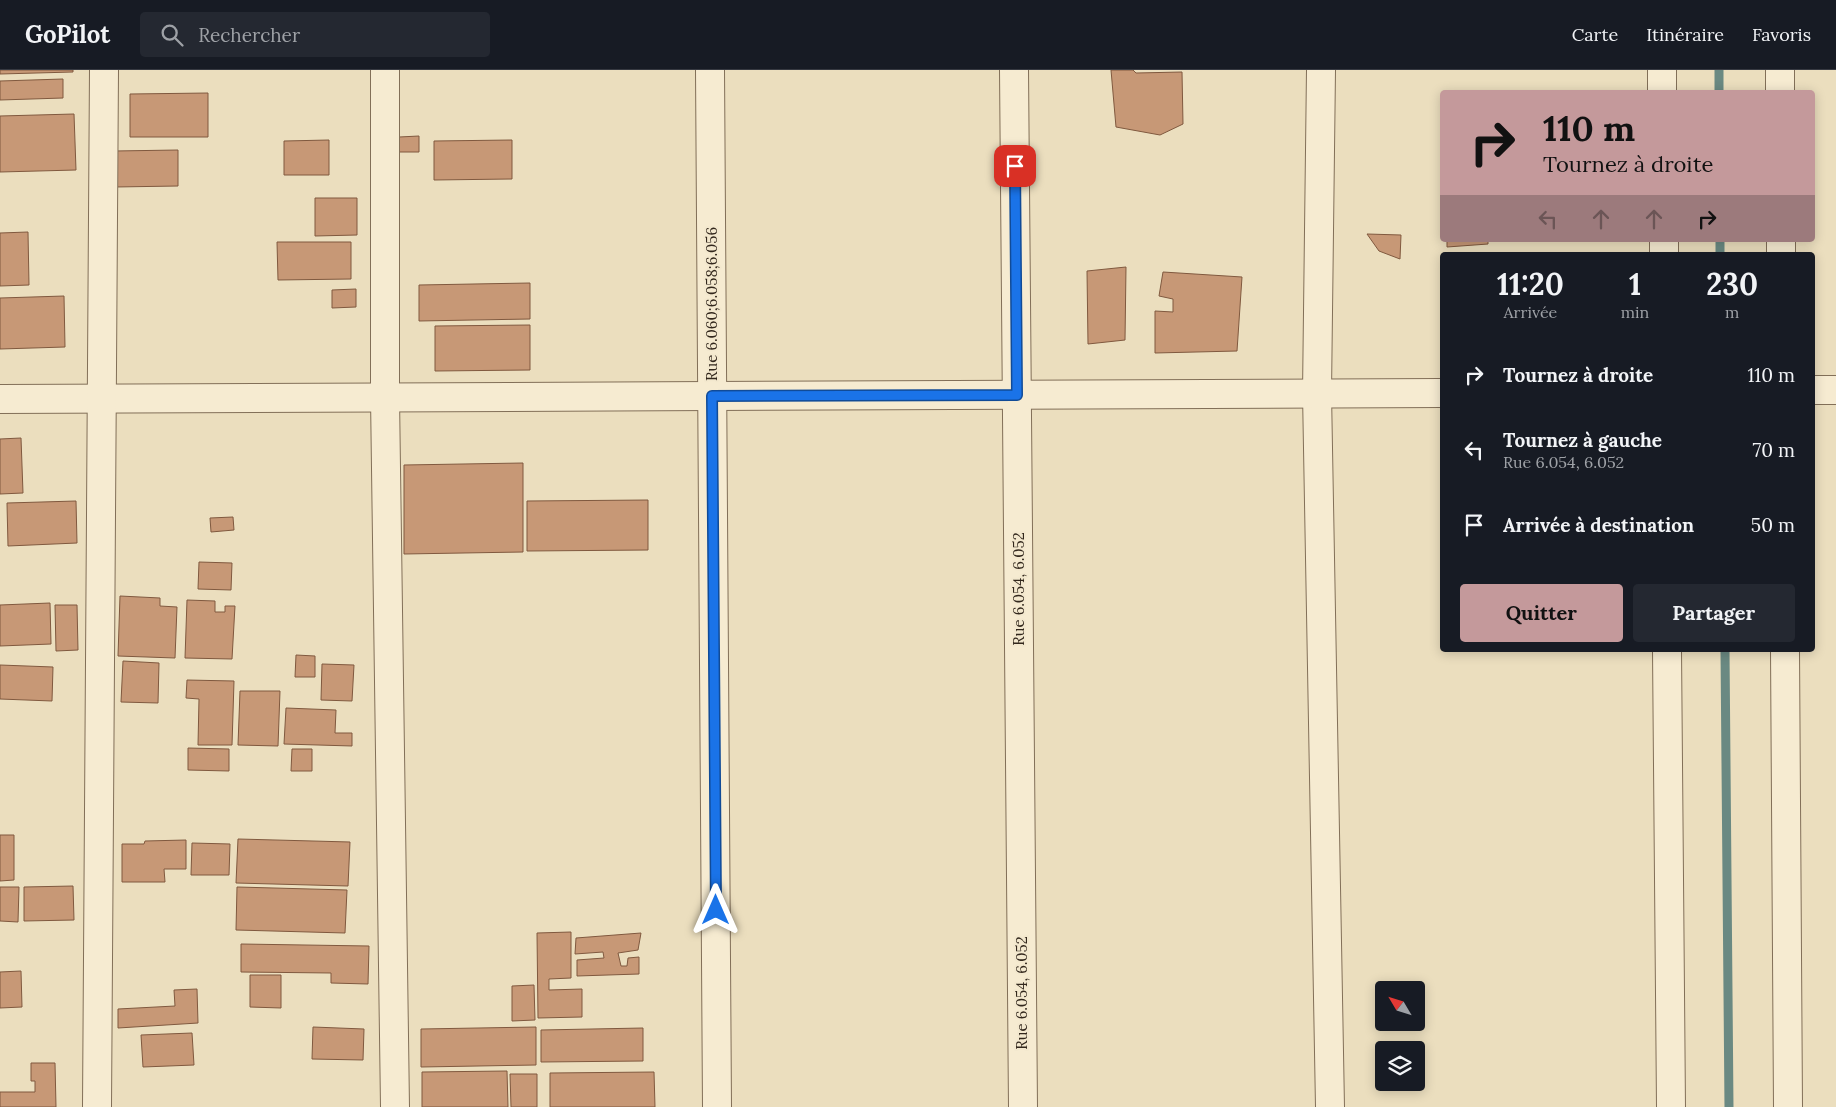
<!DOCTYPE html>
<html lang="fr">
<head>
<meta charset="utf-8">
<style>
  body { margin:0; font-family:Lora,serif; background:#242831; color:#f1f3f6; height:100vh; display:flex; flex-direction:column; font-size:19px; white-space:nowrap }
  * { box-sizing:border-box; margin:0 }
  p { font-size:16px; color:#9ea1a6 }
  .icon { flex:none; width:28px; height:28px; fill:none; stroke:currentColor; stroke-width:2; stroke-linecap:round; stroke-linejoin:round }
  .map { position:relative; flex:1; overflow:hidden }
  .sheet { position:absolute; left:1440px; top:182px; width:375px; height:400px; display:flex; flex-direction:column; background:#171b24; border-radius:5px; box-shadow:0 2px 12px #0003 }
  .sheet>* { flex:none }
  .guide { position:absolute; left:1440px; top:20px; width:375px; height:152px; border-radius:5px; box-shadow:0 2px 12px #0003; background:#c4999b; color:#111; overflow:hidden }
  .needle { width:32px; rotate:308deg }
  .fabs { position:absolute; left:1375px; top:911px; display:grid; gap:10px }
  .fabs a { display:grid; place-items:center; width:50px; height:50px; border-radius:5px; background:#171b24; box-shadow:0 2px 12px #0003; font-size:25px }
  .pin { position:absolute; display:grid; place-items:center; width:42px; height:42px; color:#fff; margin:-21px; border-radius:10px; box-shadow:0 2px 8px #0006 }
  .me { position:absolute; width:55px; margin:-28px; rotate:0deg; stroke-linejoin:round; filter:drop-shadow(0 0 4px #0008) }
  .turn { display:flex; align-items:center; gap:18px; height:105px; padding:0 20px; font-size:22px }
  .turn .icon { width:65px; height:65px; stroke-width:2.5 }
  .turn b { display:block; font-size:35px; line-height:42px }
  .lanes { display:flex; align-items:center; height:48px; padding:0 20px; background:#0003; justify-content:center; gap:25px; direction:ltr }
  .lanes .off { opacity:.35 }
  .eta { display:flex; justify-content:space-evenly; align-items:center; height:85px; text-align:center }
  .eta b { font-size:30px; font-weight:700; line-height:35px }
  .action { display:flex; gap:10px; margin-top:auto; padding:10px 20px }
  .action a { flex:1; height:58px; border-radius:5px; background:#c4999b; color:#111; font-size:20px; font-weight:700; line-height:58px; text-align:center }
  .action a+a { background:#242831; color:#f1f3f6 }
  ul { padding:0; list-style:none }
  li { display:flex; align-items:center; gap:15px; height:75px; padding:0 20px }
  li div { flex:1 }
  li b { display:block; font-size:19px }
  li em { font-style:normal }
  header { display:flex; align-items:center; gap:30px; box-sizing:border-box; height:70px; padding:0 25px; background:#171b24; border-bottom:1px solid #363941 }
  header strong { font-size:24px }
  nav { display:flex; gap:28px; margin-inline-start:auto; font-size:18px }
  .search { width:350px; height:45px; background:#242831; display:flex; align-items:center; gap:12px; box-sizing:border-box; padding:0 18px; border-radius:5px; color:#9ea1a6; font-size:19px }
  .map>svg:first-child { display:block }
  .lines { fill:none; stroke-linecap:round; stroke-linejoin:round }
  .stream { stroke:#6a8982; stroke-width:9 }
  .building { fill:#c79876; stroke:#80593f }
  .minor-casing { stroke:#826f58; stroke-width:30 }
  .minor { stroke:#f6ebd1; stroke-width:28 }
  .route-casing { stroke:#114b97; stroke-width:12 }
  .route { stroke:#1a73e8; stroke-width:9 }
  .labels { text-anchor:middle; stroke-width:4; stroke-linejoin:round; paint-order:stroke }
  .street-label { font-size:15px; fill:#32271c; stroke:#f3e8ce }
</style>
</head>
<body>
<header>
<strong>GoPilot</strong>
<div class="search"><svg class="icon" aria-label="search" viewBox="0 0 24 24"><circle cx="10" cy="10" r="6"/><path d="M15 15l6 6"/></svg>Rechercher</div>
<nav><a>Carte</a><a>Itinéraire</a><a>Favoris</a></nav>
</header>
<div class="map">
<svg width="1836" height="1037" viewBox="0 0 1836 1037">
  <rect width="100%" height="100%" fill="#ebdebe"/>
  <g class="lines">
    <!-- stream -->
    <g class="stream">
      <path d="M1719,0V22"/>
      <path d="M1720,170V185"/>
      <path d="M1725,580L1729,1037"/>
    </g>
  </g>
  <!-- building -->
  <g class="building">
    <path d="M0,0H73V2L0,4Z"/>
    <path d="M1111,0H1133L1136,3L1182,2L1183,54L1160,65L1116,57Z"/>
    <path d="M63,9V28L0,30V11Z"/>
    <path d="M208,23V67H130V24Z"/>
    <path d="M74,44L76,100L0,102V46Z"/>
    <path d="M419,66V82H399V67Z"/>
    <path d="M329,70V105H284V71Z"/>
    <path d="M512,70V109L434,110V71Z"/>
    <path d="M178,80V116L115,117L114,81Z"/>
    <path d="M315,128H357V165L315,166Z"/>
    <path d="M28,162L29,215L0,216V163Z"/>
    <path d="M1367,164L1401,165L1400,189L1379,181Z"/>
    <path d="M1447,170H1488V174L1447,177Z"/>
    <path d="M277,172H351V209L278,210Z"/>
    <path d="M1126,197L1125,270L1088,274L1087,201Z"/>
    <path d="M1163,202L1242,207L1237,281L1155,283V241L1173,242V229L1159,226Z"/>
    <path d="M530,213V249L419,251V215Z"/>
    <path d="M356,219V237L332,238V220Z"/>
    <path d="M64,226L65,277L0,279V228Z"/>
    <path d="M530,255V300L435,301V256Z"/>
    <path d="M21,368L23,423L0,424V369Z"/>
    <path d="M523,393V482L404,484V395Z"/>
    <path d="M648,430V480L527,481V431Z"/>
    <path d="M76,431L77,473L8,476L7,433Z"/>
    <path d="M233,447L234,460L211,462L210,448Z"/>
    <path d="M199,492L232,493L231,520L198,519Z"/>
    <path d="M120,526L160,528V536L177,537L175,588L118,586Z"/>
    <path d="M187,530L215,531V542H225V536H235L232,589L185,588Z"/>
    <path d="M50,533L51,574L0,576V535Z"/>
    <path d="M55,535H77L78,580L56,581Z"/>
    <path d="M296,585L315,586V607H295Z"/>
    <path d="M123,591L159,593L158,633L121,632Z"/>
    <path d="M322,594L354,595L352,631L321,630Z"/>
    <path d="M0,595L53,597L52,631L0,629Z"/>
    <path d="M187,610L234,611L232,675H198L199,629L186,628Z"/>
    <path d="M240,621H280L278,676L238,675Z"/>
    <path d="M286,638L336,640L335,663H352V676L284,674Z"/>
    <path d="M188,678L229,679V701L188,700Z"/>
    <path d="M292,679H312V701H291Z"/>
    <path d="M0,765H14V810L0,811Z"/>
    <path d="M238,769L350,772L348,816L236,813Z"/>
    <path d="M186,770V799H164L165,812H122V774H144L145,771Z"/>
    <path d="M192,773L230,774L229,805H191Z"/>
    <path d="M73,816L74,850L24,851V817Z"/>
    <path d="M0,817H19L18,852L0,851Z"/>
    <path d="M237,817L347,820L345,863L236,860Z"/>
    <path d="M571,862V908L549,909V920L582,919V947L538,948L537,863Z"/>
    <path d="M641,863L638,880L618,883L621,896H627L628,888L639,887V904L577,906V890L604,888L603,882L575,884L576,868Z"/>
    <path d="M241,874L369,876L368,914L331,913V903L241,902Z"/>
    <path d="M21,901L22,937L0,938V902Z"/>
    <path d="M250,905H281V938L250,937Z"/>
    <path d="M534,915L535,950L512,951V916Z"/>
    <path d="M197,919L198,953L118,958V939L175,936L174,920Z"/>
    <path d="M313,957L364,959L363,990L312,989Z"/>
    <path d="M536,957V995L421,997V959Z"/>
    <path d="M643,958V991L541,992V960Z"/>
    <path d="M192,963L194,995L143,997L141,965Z"/>
    <path d="M31,993H55L56,1037H0V1022H35V1011H31Z"/>
    <path d="M507,1001L508,1037H422V1002Z"/>
    <path d="M654,1002L655,1037H550V1003Z"/>
    <path d="M510,1004H537V1037H511Z"/>
  </g>
  <g class="lines">
    <!-- minor casing -->
    <g class="minor-casing">
      <g id="minor">
        <path d="M385,0V327L395,1037"/>
        <path d="M710,0L717,1037"/>
        <path d="M1014,0L1023,1037"/>
        <path d="M1321,0L1317,323L1330,1037"/>
        <path d="M1662,0V22"/>
        <path d="M1780,0V22"/>
        <path d="M1664,170V185"/>
        <path d="M1781,170V185"/>
        <path d="M1812,320H1836"/>
        <path d="M0,329L1442,323"/>
        <path d="M1667,580L1671,1037"/>
        <path d="M1785,580L1788,1037"/>
        <path d="M97,1037L104,0"/>
      </g>
    </g>
    <!-- minor -->
    <use href="#minor" class="minor"/>
  </g>
  <g class="lines">
    <!-- route casing -->
    <g class="route-casing">
      <path id="route" d="M716,840L712,326L1017,325L1015,96"/>
    </g>
    <!-- route -->
    <use href="#route" class="route"/>
  </g>
  <g class="labels">
    <!-- street labels -->
    <g class="street-label">
      <text transform="translate(712 234) rotate(-90)" y="5">Rue 6.060;6.058;6.056</text>
      <text transform="translate(1019 519) rotate(-90)" y="5">Rue 6.054, 6.052</text>
      <text transform="translate(1022 923) rotate(-90)" y="5">Rue 6.054, 6.052</text>
    </g>
  </g>
</svg>
<div class="fabs">
<a><svg class="needle" viewBox="-14 -14 28 28"><path d="M0-13l5 13h-10z" fill="#e53935"/><path d="M0 13l5-13h-10z" fill="#9ea1a6"/></svg></a>
<a><svg class="icon" aria-label="layers" viewBox="0 0 24 24"><path d="M12 4l9 5-9 5-9-5zM3 14l9 5 9-5"/></svg></a>
</div>
<div class="pin" style="left:1015px;top:96px;background:#d93025"><svg class="icon" aria-label="arrive" viewBox="0 0 24 24"><path d="M6 21V4h12l-3 4 3 4H6"/></svg></div>
<svg class="me" style="left:716px;top:840px" viewBox="-20 -20 40 40"><path d="M0-17L14 15 0 8-14 15z" fill="#1a73e8" stroke="#fff" stroke-width="4"/></svg>
<div class="guide">
<div class="turn"><svg class="icon" aria-label="right" viewBox="0 0 24 24"><path d="M7 20v-9h11M14 6l5 5-5 5"/></svg><div><b>110 m</b>Tournez à droite</div></div>
<div class="lanes"><svg class="icon off" aria-label="left" viewBox="0 0 24 24"><path d="M17 20v-9H6M10 6l-5 5 5 5"/></svg><svg class="icon off" aria-label="ahead" viewBox="0 0 24 24"><path d="M12 20V5M6 11l6-6 6 6"/></svg><svg class="icon off" aria-label="ahead" viewBox="0 0 24 24"><path d="M12 20V5M6 11l6-6 6 6"/></svg><svg class="icon" aria-label="right" viewBox="0 0 24 24"><path d="M7 20v-9h11M14 6l5 5-5 5"/></svg></div>
</div>
<section class="sheet">
<div class="eta">
<div><b>11:20</b><p>Arrivée</p></div>
<div><b>1</b><p>min</p></div>
<div><b>230</b><p>m</p></div>
</div>
<ul>
<li><svg class="icon" aria-label="right" viewBox="0 0 24 24"><path d="M7 20v-9h11M14 6l5 5-5 5"/></svg><div><b>Tournez à droite</b></div><em>110 m</em></li>
<li><svg class="icon" aria-label="left" viewBox="0 0 24 24"><path d="M17 20v-9H6M10 6l-5 5 5 5"/></svg><div><b>Tournez à gauche</b><p>Rue 6.054, 6.052</p></div><em>70 m</em></li>
<li><svg class="icon" aria-label="arrive" viewBox="0 0 24 24"><path d="M6 21V4h12l-3 4 3 4H6"/></svg><div><b>Arrivée à destination</b></div><em>50 m</em></li>
</ul>
<div class="action"><a>Quitter</a><a>Partager</a></div>
</section>
</div>
</body>
</html>
